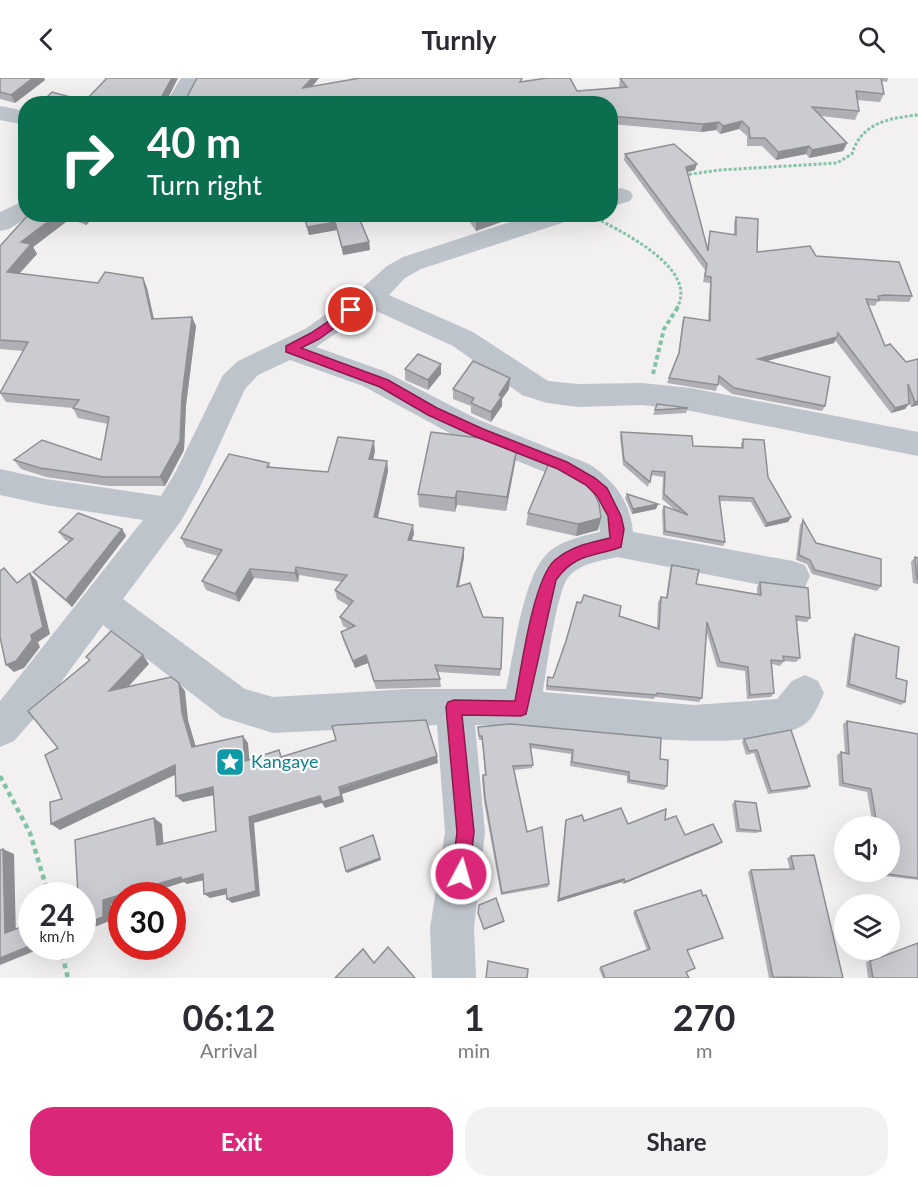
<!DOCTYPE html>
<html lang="en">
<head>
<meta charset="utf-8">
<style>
  body { margin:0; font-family:Lato,sans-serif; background:#f2f2f3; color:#2b2b33; height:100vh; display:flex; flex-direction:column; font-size:22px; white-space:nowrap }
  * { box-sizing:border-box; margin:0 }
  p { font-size:20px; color:#7c7c81 }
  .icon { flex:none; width:33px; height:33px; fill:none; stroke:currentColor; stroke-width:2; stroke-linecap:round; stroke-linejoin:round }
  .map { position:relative; height:900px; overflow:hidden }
  .sheet { display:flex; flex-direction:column; background:#fff; flex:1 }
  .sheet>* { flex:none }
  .top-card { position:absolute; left:18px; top:18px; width:600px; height:126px; border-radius:24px; box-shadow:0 6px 24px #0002; background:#0b6e4f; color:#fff; overflow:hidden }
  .buttons { position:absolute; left:834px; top:738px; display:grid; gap:12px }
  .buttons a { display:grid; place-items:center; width:66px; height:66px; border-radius:50%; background:#fff; box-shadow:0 6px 24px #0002; font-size:30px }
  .speed { position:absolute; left:18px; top:804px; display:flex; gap:12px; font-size:30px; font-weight:700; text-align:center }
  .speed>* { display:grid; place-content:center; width:78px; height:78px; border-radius:50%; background:#fff; box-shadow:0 6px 24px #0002; line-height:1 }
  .speed small { font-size:15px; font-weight:400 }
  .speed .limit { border:9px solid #d22; background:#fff; color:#111 }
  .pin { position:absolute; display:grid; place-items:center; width:51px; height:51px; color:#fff; margin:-26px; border:3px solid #fff; border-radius:50%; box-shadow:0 2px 6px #0007 }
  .me { position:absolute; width:66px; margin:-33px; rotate:6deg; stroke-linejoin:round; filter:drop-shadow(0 0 4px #0008) }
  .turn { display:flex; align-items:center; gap:21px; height:126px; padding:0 30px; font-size:27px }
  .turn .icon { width:78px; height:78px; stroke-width:2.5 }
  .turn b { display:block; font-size:42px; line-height:51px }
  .eta { display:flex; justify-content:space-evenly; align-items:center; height:102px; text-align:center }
  .eta b { font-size:36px; font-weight:700; line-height:42px }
  .primary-button { display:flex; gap:12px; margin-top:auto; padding:12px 30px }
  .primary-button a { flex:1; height:69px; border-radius:24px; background:#db2777; color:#fff; font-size:24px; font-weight:700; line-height:69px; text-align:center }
  .primary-button a+a { background:#f2f2f3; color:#2b2b33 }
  header { display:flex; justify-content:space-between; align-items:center; height:78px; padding:0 30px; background:#fff; font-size:27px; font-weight:700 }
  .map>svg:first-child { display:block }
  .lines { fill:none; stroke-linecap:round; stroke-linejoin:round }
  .path-far2 { stroke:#81c3a5; stroke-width:3; stroke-dasharray:3 2; stroke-linecap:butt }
  .path-far1 { stroke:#81c3a5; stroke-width:4; stroke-dasharray:4.5 3; stroke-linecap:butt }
  .path { stroke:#81c3a5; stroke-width:4.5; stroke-dasharray:5 4; stroke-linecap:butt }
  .minor { fill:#bdc4cb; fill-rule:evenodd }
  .wall { fill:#afafb5 }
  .shaded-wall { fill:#8e8f93 }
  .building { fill:#cbccd2; stroke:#8e8f93; stroke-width:1.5 }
  .route { fill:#db2777; stroke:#8e194d; stroke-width:1.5 }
  .labels { text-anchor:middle; stroke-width:4.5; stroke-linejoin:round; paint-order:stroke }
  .culture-label { font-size:18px; fill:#0d838f; stroke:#fff; text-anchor:start }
</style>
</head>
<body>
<header><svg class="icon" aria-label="back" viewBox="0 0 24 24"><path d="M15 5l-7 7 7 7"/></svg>Turnly<svg class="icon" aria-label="search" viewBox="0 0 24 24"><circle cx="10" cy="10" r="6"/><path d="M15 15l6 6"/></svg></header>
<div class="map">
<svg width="918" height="900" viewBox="0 0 918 900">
  <rect width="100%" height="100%" fill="#f2f0f0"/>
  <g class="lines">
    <!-- path-far2 -->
    <g class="path-far2">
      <path d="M684,97L720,92L837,85L852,76C861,45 889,40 918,37"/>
      <path d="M588,136C616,151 700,189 677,230"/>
    </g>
    <!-- path-far1 -->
    <path class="path-far1" d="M653,296L664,251L678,229"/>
    <!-- path -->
    <g class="path">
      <path d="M0,698L30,755L49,818"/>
      <path d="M60,868L68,900"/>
    </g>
    <!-- minor -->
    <g class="minor">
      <path d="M181,0H203L187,26H165Z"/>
      <path d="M0,28L26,33V47L0,42Z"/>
      <path d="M621,110L630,113L633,118L630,123L610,129V113Z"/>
      <path d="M26,122V136H33L9,151L0,153V134Z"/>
      <path d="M534,136H574L571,142L421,191L405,200L389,217L473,254L548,303L578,306L642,305L691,310L918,354V378L691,333L642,327L578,329L547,325L522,317L453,268L372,231L316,269L384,293L477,341L589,386C614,402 630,423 633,454L793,483L805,487L810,498L805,509L793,513L617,479C601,483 582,485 570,497C556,511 547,591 543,614L694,627L777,621L792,603L805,597L818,603L824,615C819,625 814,640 805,646C755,680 567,653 503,647H475L485,754L474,850L476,900H432L430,850L445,754L437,647L273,655L222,639L103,547L37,637L14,663L0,669V623L143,442L46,427L0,417V391L46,401L161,418L176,393L223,297L238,283L305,251L360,212L387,188L403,179ZM290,282L363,308L455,358L567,403L591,422L598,438L600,454C582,458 558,463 545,478C522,504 514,576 506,611H408L273,619L245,611L123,521L181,443L200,409L245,311L258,297Z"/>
    </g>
  </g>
  <!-- wall -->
  <g class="wall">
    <path d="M0,0L45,2L15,25L0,21Z"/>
    <path d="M107,0H178L168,19H187L197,0H319L312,9L524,4L577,13L620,10L619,8L620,0H888L887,4L882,3L884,16L880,24L857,22L859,33L855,42L821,38L847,65L843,73L809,80L806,76L776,82L762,68H747V58L739,51L720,56L716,52L701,54L610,46V26L85,23Z"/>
    <path d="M625,76L695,92L687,94L707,170L710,153L734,157V145L736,139L757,174L816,178L912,218L909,224L882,223L877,224L875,228L869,227L885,268L906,284L918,281V327L911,329L909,324L905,331L891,335L835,262L834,265L767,283L825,328L822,333L732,316L718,305L716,313L667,305L678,279L682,245L684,239L708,243L710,205L703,204L705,192L624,82Z"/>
    <path d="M29,136H97L86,147L70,141L33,169L37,176L19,195L98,205L143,200L147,210L154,241L196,248L186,327L184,372L165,408H109L46,399L21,391L14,382H101L108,346L78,340L73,330L6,324L0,315L23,273L0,271V168Z"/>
    <path d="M303,136H354L369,164L370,172L343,177L337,152L309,157Z"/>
    <path d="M464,136H505L504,143L476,153Z"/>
    <path d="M441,286V296L428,312L405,302V291Z"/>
    <path d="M453,311H509L502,321V328L491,344L471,335V328L453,321Z"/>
    <path d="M688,330L686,335L653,337L655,332Z"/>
    <path d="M621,354L693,368L741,369V366L743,361L768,399L791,439L788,444L765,449L751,424L720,423L725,464L723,468L663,457L662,433L664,428L675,432L662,421L663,399L651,397L648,409L623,387L620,359Z"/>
    <path d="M517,370L515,385L506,433L457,427L455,434L419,429L418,416Z"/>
    <path d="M375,373L373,381L387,383L388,393L378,440L414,456L411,463L464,479L459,508L501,591L500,598L438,594L440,601L441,609L376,611L368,585L355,590L343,562L341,554L348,551L343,548L340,539L349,528L337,521L335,512L342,504L299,497L298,504L254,500L239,524L206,512L202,503L218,478L186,469L181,460L269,385L270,389L328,394Z"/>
    <path d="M627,416L658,426L656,431L632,436L625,420Z"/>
    <path d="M528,435L601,440L598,452L576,458L526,447Z"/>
    <path d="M803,442L816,465L881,508L877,513L812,496L807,486L796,482L800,447Z"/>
    <path d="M122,451L126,458L72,529L40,501L33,494L69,464L65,462L59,454Z"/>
    <path d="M915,479L918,480V506L913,505L911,484Z"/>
    <path d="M672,487L696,506L757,516V509L760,504L810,540L807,544L797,543L800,580L796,584L784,583L780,588L772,586L774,615L771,619L747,621L745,593L717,589L707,555L702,620L699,624L655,619L654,621L546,612L548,599L553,600L581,525L657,550L658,524L661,519L666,520L670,491Z"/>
    <path d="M855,556L896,600L905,624L901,627L846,609L852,560Z"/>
    <path d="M847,643L918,656V802L852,794H890V748H873L867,714L839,708L837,677L841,674L845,675L843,646Z"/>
    <path d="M478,649L660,681L667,708L664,712L627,705V698L570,688L571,676L531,670L533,687L532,690L514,692L527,754L549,806L548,809L501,817L484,724L482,701L483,697H485L482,662H479Z"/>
    <path d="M744,661L810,708L807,711L768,716L754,675L746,677L742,664Z"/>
    <path d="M735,723L761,753L757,755L736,754L732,726Z"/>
    <path d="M566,742L628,746L665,742L685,757L718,767L623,806L622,804L557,824L565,745Z"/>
    <path d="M791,778L843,900H769L748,794L751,792H790L787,780Z"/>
    <path d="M703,818L723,860L687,873L686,894L689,900H603L599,891L601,889L647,872L633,835L635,833Z"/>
    <path d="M918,865V900H868L866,884Z"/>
  </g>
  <!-- shaded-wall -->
  <g class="shaded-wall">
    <path d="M33,0H44L45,2L15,25L11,17Z"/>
    <path d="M172,0H178L165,26L161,20Z"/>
    <path d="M312,0H319L304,18L303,10Z"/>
    <path d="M742,43L739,51L720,56L723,48Z"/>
    <path d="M719,44L716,52L701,54L703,46Z"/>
    <path d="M847,65L843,73L809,80L812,72Z"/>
    <path d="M809,68L806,76L776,82L778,74Z"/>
    <path d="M697,86L695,92L684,95L686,89Z"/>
    <path d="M58,136H68L70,141L33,169L37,176L12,204L7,194L21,164Z"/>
    <path d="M82,136H97L86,147Z"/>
    <path d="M422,136H450V138L422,143Z"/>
    <path d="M493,136H505L504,143L476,153V142Z"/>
    <path d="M335,144L337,152L309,157L307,149Z"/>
    <path d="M369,164L370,172L343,177L342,169Z"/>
    <path d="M143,200L147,210L156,251L152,241Z"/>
    <path d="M192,239L196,248L186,327L184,372L165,408L160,399L182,318Z"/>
    <path d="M837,259L834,265L755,286L758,281Z"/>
    <path d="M441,286V296L428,312V302Z"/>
    <path d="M510,300L509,311L502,321V328L491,344V334L499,317Z"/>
    <path d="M918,323V327L911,329L915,324Z"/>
    <path d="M909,326L905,331L891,335L895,330Z"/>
    <path d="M374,363L375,373L371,391L369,381Z"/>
    <path d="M517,370L515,385L506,433L507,419Z"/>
    <path d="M387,383L388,393L376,448L374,439Z"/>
    <path d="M457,413V427L455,434V420Z"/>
    <path d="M658,426L656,431L632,436L633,431Z"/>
    <path d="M791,439L788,444L765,449L767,445Z"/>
    <path d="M601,440L598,452L576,458L578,446Z"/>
    <path d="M413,447L414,456L409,471L408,462Z"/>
    <path d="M122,451L126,458L72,529L66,522Z"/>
    <path d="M464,470V479L457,517V509Z"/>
    <path d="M296,489L299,497L298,504L295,495Z"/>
    <path d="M250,491L254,500L239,524L235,516Z"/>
    <path d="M30,495L37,503L50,556L38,564L40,569L24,590L14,594L6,587L31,557Z"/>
    <path d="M143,577L149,586L117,621L109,613Z"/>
    <path d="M366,577L368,585L355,590L353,583Z"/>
    <path d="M179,605L185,613L188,642L198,676L192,669L182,635Z"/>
    <path d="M243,658L248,665L250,689L245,683Z"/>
    <path d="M437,678L438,685L342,716L344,724L325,730L322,725L254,745L260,818L232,825L227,821L249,739Z"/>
    <path d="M175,687L181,694L60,752L51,746Z"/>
    <path d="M213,709L219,716L183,724L176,718Z"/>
    <path d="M154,740L162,746L164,772L157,767Z"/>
    <path d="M373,757L381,782L347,795L346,793Z"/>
    <path d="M722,764L718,767L623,806L625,804Z"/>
    <path d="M3,771L14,776L16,859L5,855Z"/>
    <path d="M203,796L209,801L187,806L184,804L140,818H122V823L111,826L112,842L82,854V847L103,822L181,799Z"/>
    <path d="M624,801L622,804L557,824L559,821Z"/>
    <path d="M226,811L232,815L210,820L204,816Z"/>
    <path d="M504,843V844L484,852V851Z"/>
    <path d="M32,867V868H47L0,887V880Z"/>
  </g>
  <!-- building -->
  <g class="building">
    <path d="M0,0H33L11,17L0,14Z"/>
    <path d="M107,0H172L161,20L187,19L197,0H312L303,10L360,0H522L520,4L547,0H570L577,13L627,9L620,0H881L884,16L856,13L859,33L812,29L847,65L812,72L809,68L778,74L765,60H750L749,50L742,43L723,48L719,44L703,46L610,38V26H40L52,14L85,23Z"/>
    <path d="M674,66L697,86L686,89L708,173L710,153L736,157V139L758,141L757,174L810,168L816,178L899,184L912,218L885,217L878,218L879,222L866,221L885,268L890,266L906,284L918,281V323L915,324L908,306L909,326L895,330L838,255L837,259L758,281L830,299L825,328L734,310L719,298L718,307L669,300L679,275L684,239L710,243L711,199L705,198L707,186L625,76Z"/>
    <path d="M29,136H58L21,164L31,166L7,194L98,205L105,194L143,200L152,241L192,239L182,318L180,363L160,399H104L40,390L14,382L42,362L101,382L109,339L73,330L79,322L0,315L28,264L0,262V168Z"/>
    <path d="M304,136H354L356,142H360L369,164L342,169L335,144L307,149Z"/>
    <path d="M472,136H493L476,142Z"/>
    <path d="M418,276L441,286L428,302L405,291Z"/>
    <path d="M473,283L510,300L499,317L502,318L491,334L471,325L474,320L453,311Z"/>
    <path d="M657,326L688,330L655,332Z"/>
    <path d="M431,354L495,362L517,370L507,419L457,413L455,420L418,416Z"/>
    <path d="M621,354L692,358L693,368L743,370V361L764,362L768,399L791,439L767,445L753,420L719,418L725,464L665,453L664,428L688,437L664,416L665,394L652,393L650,404L624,382Z"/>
    <path d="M338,359L374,363L369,381L387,383L374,439L413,447L408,462L464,470L457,509L470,505L483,539L503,540L501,591L435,587L440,601L374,603L366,577L353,583L341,554L355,548L340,539L353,523L335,512L347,497L296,489L295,495L250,491L235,516L202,503L222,472L181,460L229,376L269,385L267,389L328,394Z"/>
    <path d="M549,385L568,392L592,411L599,426L601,440L578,446L528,435Z"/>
    <path d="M627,416L658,426L633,431Z"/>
    <path d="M78,435L122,451L66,522L33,494L73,461L59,454Z"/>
    <path d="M803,442L816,465L881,481V508L815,492L810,482L799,477Z"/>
    <path d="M915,479L918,480V501H917Z"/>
    <path d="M672,487L699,492L696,506L761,517L760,504L808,510L810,540L796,538L800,580L783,578L784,583L771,582L774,615L750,617L748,589L720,584L707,544L702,620L657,615L656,617L547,608L548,599L553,600L566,563L577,524L581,525L584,517L621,528L619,538L659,551L661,519L667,520Z"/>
    <path d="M4,490L17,505L30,495L43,549L31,557L32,562L16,583L6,587L0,559V493Z"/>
    <path d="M111,553L143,577L109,613L171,599L179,605L182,635L192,669L243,658L245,683L279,672L281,679L336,662L332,648L338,647L426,642L437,678L339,709L341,718L322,724L320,718L249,739L256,813L227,821L226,811L204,816L203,796L181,802V799L103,822V839L82,847V818H78L75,762L154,740L157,767L216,753L213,709L176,718L175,687L51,746L50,724L62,721L45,677L58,670L28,633L90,582L86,579Z"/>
    <path d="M855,556L899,569L896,600L907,603L905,624L849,606Z"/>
    <path d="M847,643L918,656V800L871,794H890V748H877L871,711L843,705L841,674L849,676Z"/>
    <path d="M511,646L661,660L660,681L668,682L667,708L629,702V694L572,684L573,672L530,666L533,687L513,688L527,754L542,749L549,806L502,815L485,720L483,697H486L482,658H479L478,649Z"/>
    <path d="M791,652L810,708L771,713L757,672L749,673L744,661Z"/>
    <path d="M735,723L756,725L761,753L739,751Z"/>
    <path d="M621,730L628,746L666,731L665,742L676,738L685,757L713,746L722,764L625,804L624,801L559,821L566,742L582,737L584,743Z"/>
    <path d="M373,757L380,780L346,793L340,770Z"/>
    <path d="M3,771L5,855L32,845V867L0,880V772Z"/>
    <path d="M814,777L843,900L773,899L751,792L794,791L791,778Z"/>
    <path d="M701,812L703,818L706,817L723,860L687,872L695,890L686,894L689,900H605L601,889L650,871L635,833Z"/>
    <path d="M496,820L504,843L484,851L478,835L479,827Z"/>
    <path d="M918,865V900H873L870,883Z"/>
    <path d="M388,869L415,900H335L363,871L374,885Z"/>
    <path d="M488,883L528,891L527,900H486Z"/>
  </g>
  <!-- route -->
  <path class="route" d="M351,228L355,230V235L319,261L301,270L388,302L437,330L483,351L567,384L595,400L607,410L621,438L624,451L621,469C594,479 575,475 556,502L526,636L521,638L462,637L474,754L469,796L467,802L461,805L455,802L452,796L457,754L446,629L448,624L454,622L515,623C521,592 533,501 555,482C572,468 589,465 610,460L608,438L597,418L586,407L558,391L474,358L428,337L380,309L286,274V268L311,255Z"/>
  <!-- icons -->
  <defs>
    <g id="sight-square" transform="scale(1.5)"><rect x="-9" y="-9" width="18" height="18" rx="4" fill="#0f9aa8" stroke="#fff"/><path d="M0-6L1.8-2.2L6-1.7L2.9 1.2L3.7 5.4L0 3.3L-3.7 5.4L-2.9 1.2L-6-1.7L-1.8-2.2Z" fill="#fff"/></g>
  </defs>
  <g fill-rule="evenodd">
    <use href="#sight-square" x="230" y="684"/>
  </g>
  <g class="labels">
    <!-- culture labels -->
    <g class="culture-label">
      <text x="251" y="690">Kangaye</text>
    </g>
  </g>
</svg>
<div class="buttons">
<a><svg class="icon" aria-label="sound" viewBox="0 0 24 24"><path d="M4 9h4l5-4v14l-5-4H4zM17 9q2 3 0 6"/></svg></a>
<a><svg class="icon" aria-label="layers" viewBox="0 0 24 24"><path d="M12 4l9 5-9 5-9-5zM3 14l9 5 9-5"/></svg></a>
</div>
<div class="speed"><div>24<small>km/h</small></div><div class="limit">30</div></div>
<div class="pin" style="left:351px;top:232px;background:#d93025"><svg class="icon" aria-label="arrive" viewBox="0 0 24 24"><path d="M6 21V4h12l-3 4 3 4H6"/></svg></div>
<svg class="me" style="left:461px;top:796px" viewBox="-20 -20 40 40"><circle r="17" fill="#db2777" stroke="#fff" stroke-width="3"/><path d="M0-11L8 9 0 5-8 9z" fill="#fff"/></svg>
<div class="top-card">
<div class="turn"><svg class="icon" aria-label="right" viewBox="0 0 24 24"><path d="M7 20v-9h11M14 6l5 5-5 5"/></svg><div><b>40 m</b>Turn right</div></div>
</div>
</div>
<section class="sheet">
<div class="eta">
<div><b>06:12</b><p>Arrival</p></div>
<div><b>1</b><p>min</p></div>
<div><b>270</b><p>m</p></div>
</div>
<div class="primary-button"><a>Exit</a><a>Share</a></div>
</section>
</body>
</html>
